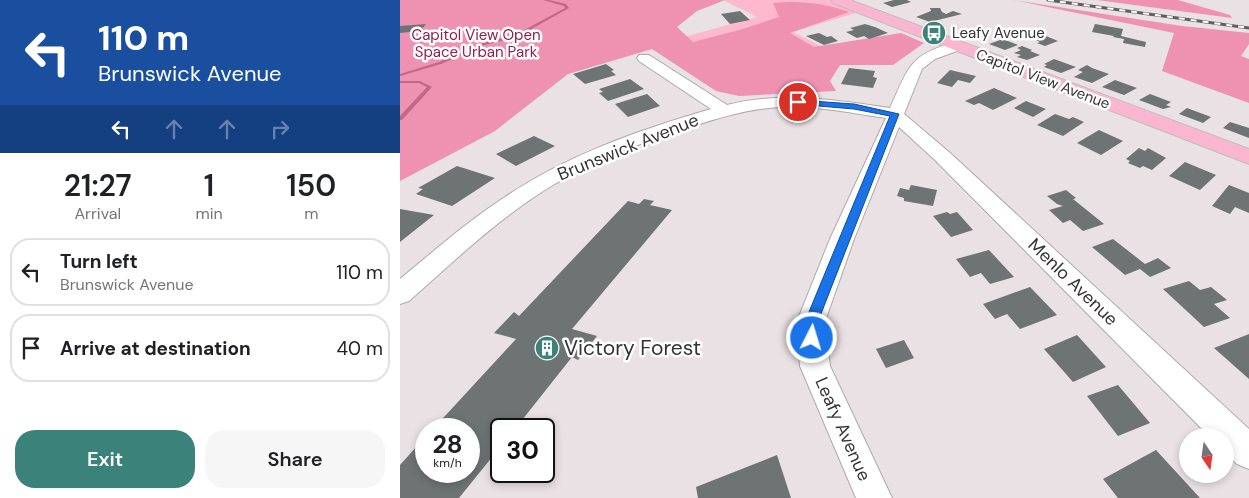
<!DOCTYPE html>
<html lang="en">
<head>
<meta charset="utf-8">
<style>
  body { margin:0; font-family:"DM Sans",sans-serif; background:#f6f6f6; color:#202124; height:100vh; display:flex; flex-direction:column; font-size:19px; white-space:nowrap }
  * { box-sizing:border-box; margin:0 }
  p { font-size:16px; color:#757577 }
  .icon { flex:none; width:28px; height:28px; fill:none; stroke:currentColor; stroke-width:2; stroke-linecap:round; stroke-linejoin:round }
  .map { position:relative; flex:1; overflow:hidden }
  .details { display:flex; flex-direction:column; background:#fff; width:400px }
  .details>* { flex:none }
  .top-card { background:#1a4fa0; color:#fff; overflow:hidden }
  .needle { width:32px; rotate:167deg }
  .buttons { position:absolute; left:779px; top:428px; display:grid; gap:10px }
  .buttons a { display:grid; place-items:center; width:55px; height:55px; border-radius:50%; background:#fff; box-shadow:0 2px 8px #0003; font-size:25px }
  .speed { position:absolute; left:15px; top:418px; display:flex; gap:10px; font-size:25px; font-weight:700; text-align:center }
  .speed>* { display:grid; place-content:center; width:65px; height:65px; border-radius:50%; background:#fff; box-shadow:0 2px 8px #0003; line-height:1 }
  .speed small { font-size:12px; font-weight:400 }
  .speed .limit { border:2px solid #111; border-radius:8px; background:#fff; color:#111 }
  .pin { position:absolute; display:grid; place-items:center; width:42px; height:42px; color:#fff; margin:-21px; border:2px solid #fff; border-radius:50%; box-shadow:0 1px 5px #0007 }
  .me { position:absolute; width:55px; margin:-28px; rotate:5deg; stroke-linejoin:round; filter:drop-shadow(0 0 4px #0008) }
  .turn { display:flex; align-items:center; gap:18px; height:105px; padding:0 15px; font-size:22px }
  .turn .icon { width:65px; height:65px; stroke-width:2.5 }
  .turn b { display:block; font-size:35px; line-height:42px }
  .lanes { display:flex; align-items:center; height:48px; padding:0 15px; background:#0003; justify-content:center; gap:25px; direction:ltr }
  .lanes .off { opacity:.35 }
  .eta { display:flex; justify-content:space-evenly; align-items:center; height:85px; text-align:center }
  .eta b { font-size:30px; font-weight:600; line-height:35px }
  .button { display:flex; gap:10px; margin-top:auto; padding:10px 15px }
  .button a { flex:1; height:58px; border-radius:20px; background:#3b827b; color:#fff; font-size:20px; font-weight:600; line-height:58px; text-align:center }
  .button a+a { background:#f6f6f6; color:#202124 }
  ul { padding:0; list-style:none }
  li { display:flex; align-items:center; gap:15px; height:68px; margin:0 10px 8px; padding:0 5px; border:2px solid #e0e0e0; border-radius:20px }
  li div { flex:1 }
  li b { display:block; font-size:19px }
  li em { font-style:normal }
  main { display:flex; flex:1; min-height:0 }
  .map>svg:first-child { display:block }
  .green { fill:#feb9cf }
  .forest { fill:#ef91b1 }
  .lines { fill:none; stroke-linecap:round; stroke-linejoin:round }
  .stream { fill:#c16887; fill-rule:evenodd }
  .building { fill:#6d7473 }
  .minor-casing { stroke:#afa8aa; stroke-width:2 }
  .major-casing { stroke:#bfbebe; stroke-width:2 }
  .minor { fill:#fff; fill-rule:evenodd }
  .major { fill:#fab6ce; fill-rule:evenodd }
  .rail-casing { stroke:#625e5f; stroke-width:3 }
  .rail { stroke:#fff; stroke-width:2; stroke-dasharray:6; stroke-linecap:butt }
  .route { fill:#1a73e8; stroke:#114b97 }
  .labels { text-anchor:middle; stroke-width:5; stroke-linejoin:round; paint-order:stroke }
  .far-poi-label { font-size:15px; fill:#363334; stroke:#fff; text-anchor:start }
  .far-park-label { font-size:15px; fill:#8c1f4f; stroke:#fff }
  .far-street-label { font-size:15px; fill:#363334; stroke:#fff }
  .street-label { font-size:18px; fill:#363334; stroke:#fff }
  .near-poi-label { font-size:21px; fill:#363334; stroke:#fff; text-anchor:start }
</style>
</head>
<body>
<main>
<section class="details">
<div class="top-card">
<div class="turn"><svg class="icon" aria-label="left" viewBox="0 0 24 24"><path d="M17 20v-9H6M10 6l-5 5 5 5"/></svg><div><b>110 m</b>Brunswick Avenue</div></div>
<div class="lanes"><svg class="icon" aria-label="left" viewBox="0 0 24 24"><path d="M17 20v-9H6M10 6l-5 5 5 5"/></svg><svg class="icon off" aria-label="ahead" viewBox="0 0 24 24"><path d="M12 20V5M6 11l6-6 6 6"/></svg><svg class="icon off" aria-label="ahead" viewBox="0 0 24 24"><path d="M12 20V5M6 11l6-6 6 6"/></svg><svg class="icon off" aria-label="right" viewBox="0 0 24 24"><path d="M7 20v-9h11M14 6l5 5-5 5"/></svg></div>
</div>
<div class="eta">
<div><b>21:27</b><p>Arrival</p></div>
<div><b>1</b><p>min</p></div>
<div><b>150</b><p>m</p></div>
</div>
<ul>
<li><svg class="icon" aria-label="left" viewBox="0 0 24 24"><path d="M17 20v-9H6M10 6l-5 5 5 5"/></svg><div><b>Turn left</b><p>Brunswick Avenue</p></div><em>110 m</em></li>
<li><svg class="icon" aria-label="arrive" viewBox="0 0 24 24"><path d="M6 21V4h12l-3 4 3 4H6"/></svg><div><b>Arrive at destination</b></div><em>40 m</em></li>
</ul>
<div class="button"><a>Exit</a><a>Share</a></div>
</section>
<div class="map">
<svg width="849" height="498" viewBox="0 0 849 498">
  <rect width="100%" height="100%" fill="#e9e1e3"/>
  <!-- green -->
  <path class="green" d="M323,0H429L459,12L393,32L441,56L262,43L357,17Z"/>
  <!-- forest -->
  <g class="forest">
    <path d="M0,0H325L297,11L277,27L293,42L339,30L379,17L373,3C398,0 426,3 449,12L390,33L414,47L501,33L524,43L493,65H440L430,81L436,91L339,96L316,91L252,49L168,74L95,131L0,181Z"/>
    <path d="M613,0L782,26L849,33V44L841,56L849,59V103L762,71L774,33Z"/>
    <path d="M697,0H778L830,15L832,18Z"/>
  </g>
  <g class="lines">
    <!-- stream -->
    <g class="stream">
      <path d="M143,0H149L166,4L169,8L117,37L85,45L41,64L0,76V74L39,62L83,43L115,35L165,8L164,6Z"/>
      <path d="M0,81H20L32,87L2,120H0V116L27,87L19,83H0Z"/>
    </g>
  </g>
  <!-- building -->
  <g class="building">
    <path d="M494,0H507L511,2L492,7L483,3Z"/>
    <path d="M530,8H540L542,12L546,14L553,11L562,14L530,22L516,17L531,11Z"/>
    <path d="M340,11L350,20L330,24L321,14Z"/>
    <path d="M26,24L20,31L0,33V26Z"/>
    <path d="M465,24L475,27L488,33L469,39L464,36L457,38L446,32L454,30L450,28Z"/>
    <path d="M695,24L723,29L721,36L746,42L745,47L723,43L724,39L713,37L714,36L692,32Z"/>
    <path d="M419,33L427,37L431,36L438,41L424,45L406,36Z"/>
    <path d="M646,36L658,41L645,46L637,43L640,42L636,40Z"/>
    <path d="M603,39L618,45L605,50L589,44Z"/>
    <path d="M622,46L632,50L630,51L640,55L627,60L617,57L621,55L614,53L621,50L617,48Z"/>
    <path d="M654,59L676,67L661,73L644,67L647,65L644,64Z"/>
    <path d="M206,64L214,70L211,71L216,75L185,84L173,74Z"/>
    <path d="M687,65L692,68L709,74L692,83L674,77L683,72L678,70Z"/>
    <path d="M449,68L475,71L473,77L477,78L473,88L441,84Z"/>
    <path d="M550,70L576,76L570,83L558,80L552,87L537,83Z"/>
    <path d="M230,79L244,89L208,101L199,93L203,92L199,89Z"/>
    <path d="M715,80L737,88L724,95L702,87Z"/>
    <path d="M594,88L617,98L593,110L579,103L574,105L565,101Z"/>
    <path d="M247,94L260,106L228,117L215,104Z"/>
    <path d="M750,94L771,102L766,105L771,107L763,109L739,100Z"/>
    <path d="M626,101L646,109L633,117L614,108Z"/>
    <path d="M787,108L811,117L803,123L779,114Z"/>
    <path d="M655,114L669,119L673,117L684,122L663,136L637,125Z"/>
    <path d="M830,122L849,128V138L823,128Z"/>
    <path d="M699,130L723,141L701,155L677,143Z"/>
    <path d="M134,136L155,146L116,166L96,154Z"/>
    <path d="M739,148L745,151L748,148L766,158L752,170L743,166L740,168L728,163L730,161L726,159Z"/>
    <path d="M785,162L816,175L800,190L769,176Z"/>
    <path d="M57,166L95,178L52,206L16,194L23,189L18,188Z"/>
    <path d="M511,185L537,190L533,206L504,201V198L497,196L500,188L509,190Z"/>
    <path d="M829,185L849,193V213L835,207L830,214L812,206Z"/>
    <path d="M666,190L676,198L673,199L704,224L683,231L670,220L663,223L649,210L663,206L657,204L647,196Z"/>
    <path d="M244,199L254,201L250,205L272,210L172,329L197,336L178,360L172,357L115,429H101V446L59,498H0V465L26,436V471H69V429H33L116,339L94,333L114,312L119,316L228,201L239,204Z"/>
    <path d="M0,209L34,215L0,242Z"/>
    <path d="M547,212L550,214L557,212L573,230L551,237L533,216Z"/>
    <path d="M713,239L745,264L758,258L771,268L750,277L740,269L725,275L692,247Z"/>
    <path d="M589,250L614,277L590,284L581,273L570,277L556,259Z"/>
    <path d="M789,281L800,290L811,287L827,300L814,304L830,318L804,327L763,289Z"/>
    <path d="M630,287L657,315L620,329L607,314L595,319L583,304Z"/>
    <path d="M849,334V379L814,348Z"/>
    <path d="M677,335L706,367L673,382L644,349Z"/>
    <path d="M504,340L514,358L486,368L476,349Z"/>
    <path d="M718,385L750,423L718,436L687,396Z"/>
    <path d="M756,450L800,498H718L703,479Z"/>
    <path d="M377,455L391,498H298L296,487Z"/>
  </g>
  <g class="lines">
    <!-- minor casing -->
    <g class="minor-casing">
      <path id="minor" d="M557,42L562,43L564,46L562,49L535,59L522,69L504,114L549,152L849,429V469L837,464L825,452V436H809L535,160L499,127L454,239L424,324L430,366L492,498H456L400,366L396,324L430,239L486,118C451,113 416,105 380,107C345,109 315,119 281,130C237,144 193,161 153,185C100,217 55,260 9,301L0,304V279C34,251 68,221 105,197C167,155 239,130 311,109L239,61L237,58L239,55H249L327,105C382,91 435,100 490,108C509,67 509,54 557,42Z"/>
    </g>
    <!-- major casing -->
    <g class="major-casing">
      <path id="major" d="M431,0H450L849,149V164L433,3Z"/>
    </g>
    <!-- minor -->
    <use href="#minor" class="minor"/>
    <!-- major -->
    <use href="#major" class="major"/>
    <!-- rail casing -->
    <g class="rail-casing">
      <path id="rail" d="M648,0L849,28"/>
    </g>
    <!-- rail -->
    <use href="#rail" class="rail"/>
  </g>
  <!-- route -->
  <path class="route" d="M398,100L454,104L499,114L417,324L419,338L417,342H407L404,324L490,116L454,109L395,104V100Z"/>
  <!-- icons -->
  <defs>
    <g id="bus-disc" transform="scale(1.25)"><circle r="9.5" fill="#3b827b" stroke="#fff"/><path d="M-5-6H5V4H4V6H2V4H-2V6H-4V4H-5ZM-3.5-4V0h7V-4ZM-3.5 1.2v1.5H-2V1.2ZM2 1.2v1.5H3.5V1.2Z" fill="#fff"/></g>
    <g id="building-disc" transform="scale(1.25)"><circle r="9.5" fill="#3b827b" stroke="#fff"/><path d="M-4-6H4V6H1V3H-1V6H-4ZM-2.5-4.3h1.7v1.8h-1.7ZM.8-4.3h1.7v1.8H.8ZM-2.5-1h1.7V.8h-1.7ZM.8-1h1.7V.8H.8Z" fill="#fff"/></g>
  </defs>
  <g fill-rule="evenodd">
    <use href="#bus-disc" x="534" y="33"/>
    <use href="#building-disc" x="147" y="348"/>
  </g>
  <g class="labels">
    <!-- far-poi labels -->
    <g class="far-poi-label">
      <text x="552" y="38">Leafy Avenue</text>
    </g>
    <!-- far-park labels -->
    <g class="far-park-label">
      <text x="76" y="40">Capitol View Open<tspan x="76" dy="17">Space Urban Park</tspan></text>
    </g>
    <!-- far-street labels -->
    <g class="far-street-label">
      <text transform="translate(643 79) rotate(21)" y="5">Capitol View Avenue</text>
    </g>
    <!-- street labels -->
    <g class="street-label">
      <text transform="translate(228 147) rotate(-22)" y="6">Brunswick Avenue</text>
      <text transform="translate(673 282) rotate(44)" y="6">Menlo Avenue</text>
      <text transform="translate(443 429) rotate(66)" y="6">Leafy Avenue</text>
    </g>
    <!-- near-poi labels -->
    <g class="near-poi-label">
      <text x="164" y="355">Victory Forest</text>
    </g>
  </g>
</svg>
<div class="buttons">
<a><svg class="needle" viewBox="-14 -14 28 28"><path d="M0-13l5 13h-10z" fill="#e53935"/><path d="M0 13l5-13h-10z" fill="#757577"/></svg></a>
</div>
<div class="speed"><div>28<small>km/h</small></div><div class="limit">30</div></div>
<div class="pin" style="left:398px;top:102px;background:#d93025"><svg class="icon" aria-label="arrive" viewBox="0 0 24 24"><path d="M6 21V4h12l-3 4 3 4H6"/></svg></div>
<svg class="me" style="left:412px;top:338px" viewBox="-20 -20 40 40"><circle r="17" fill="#1a73e8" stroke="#fff" stroke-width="3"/><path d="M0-11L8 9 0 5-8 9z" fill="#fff"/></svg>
</div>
</main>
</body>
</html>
